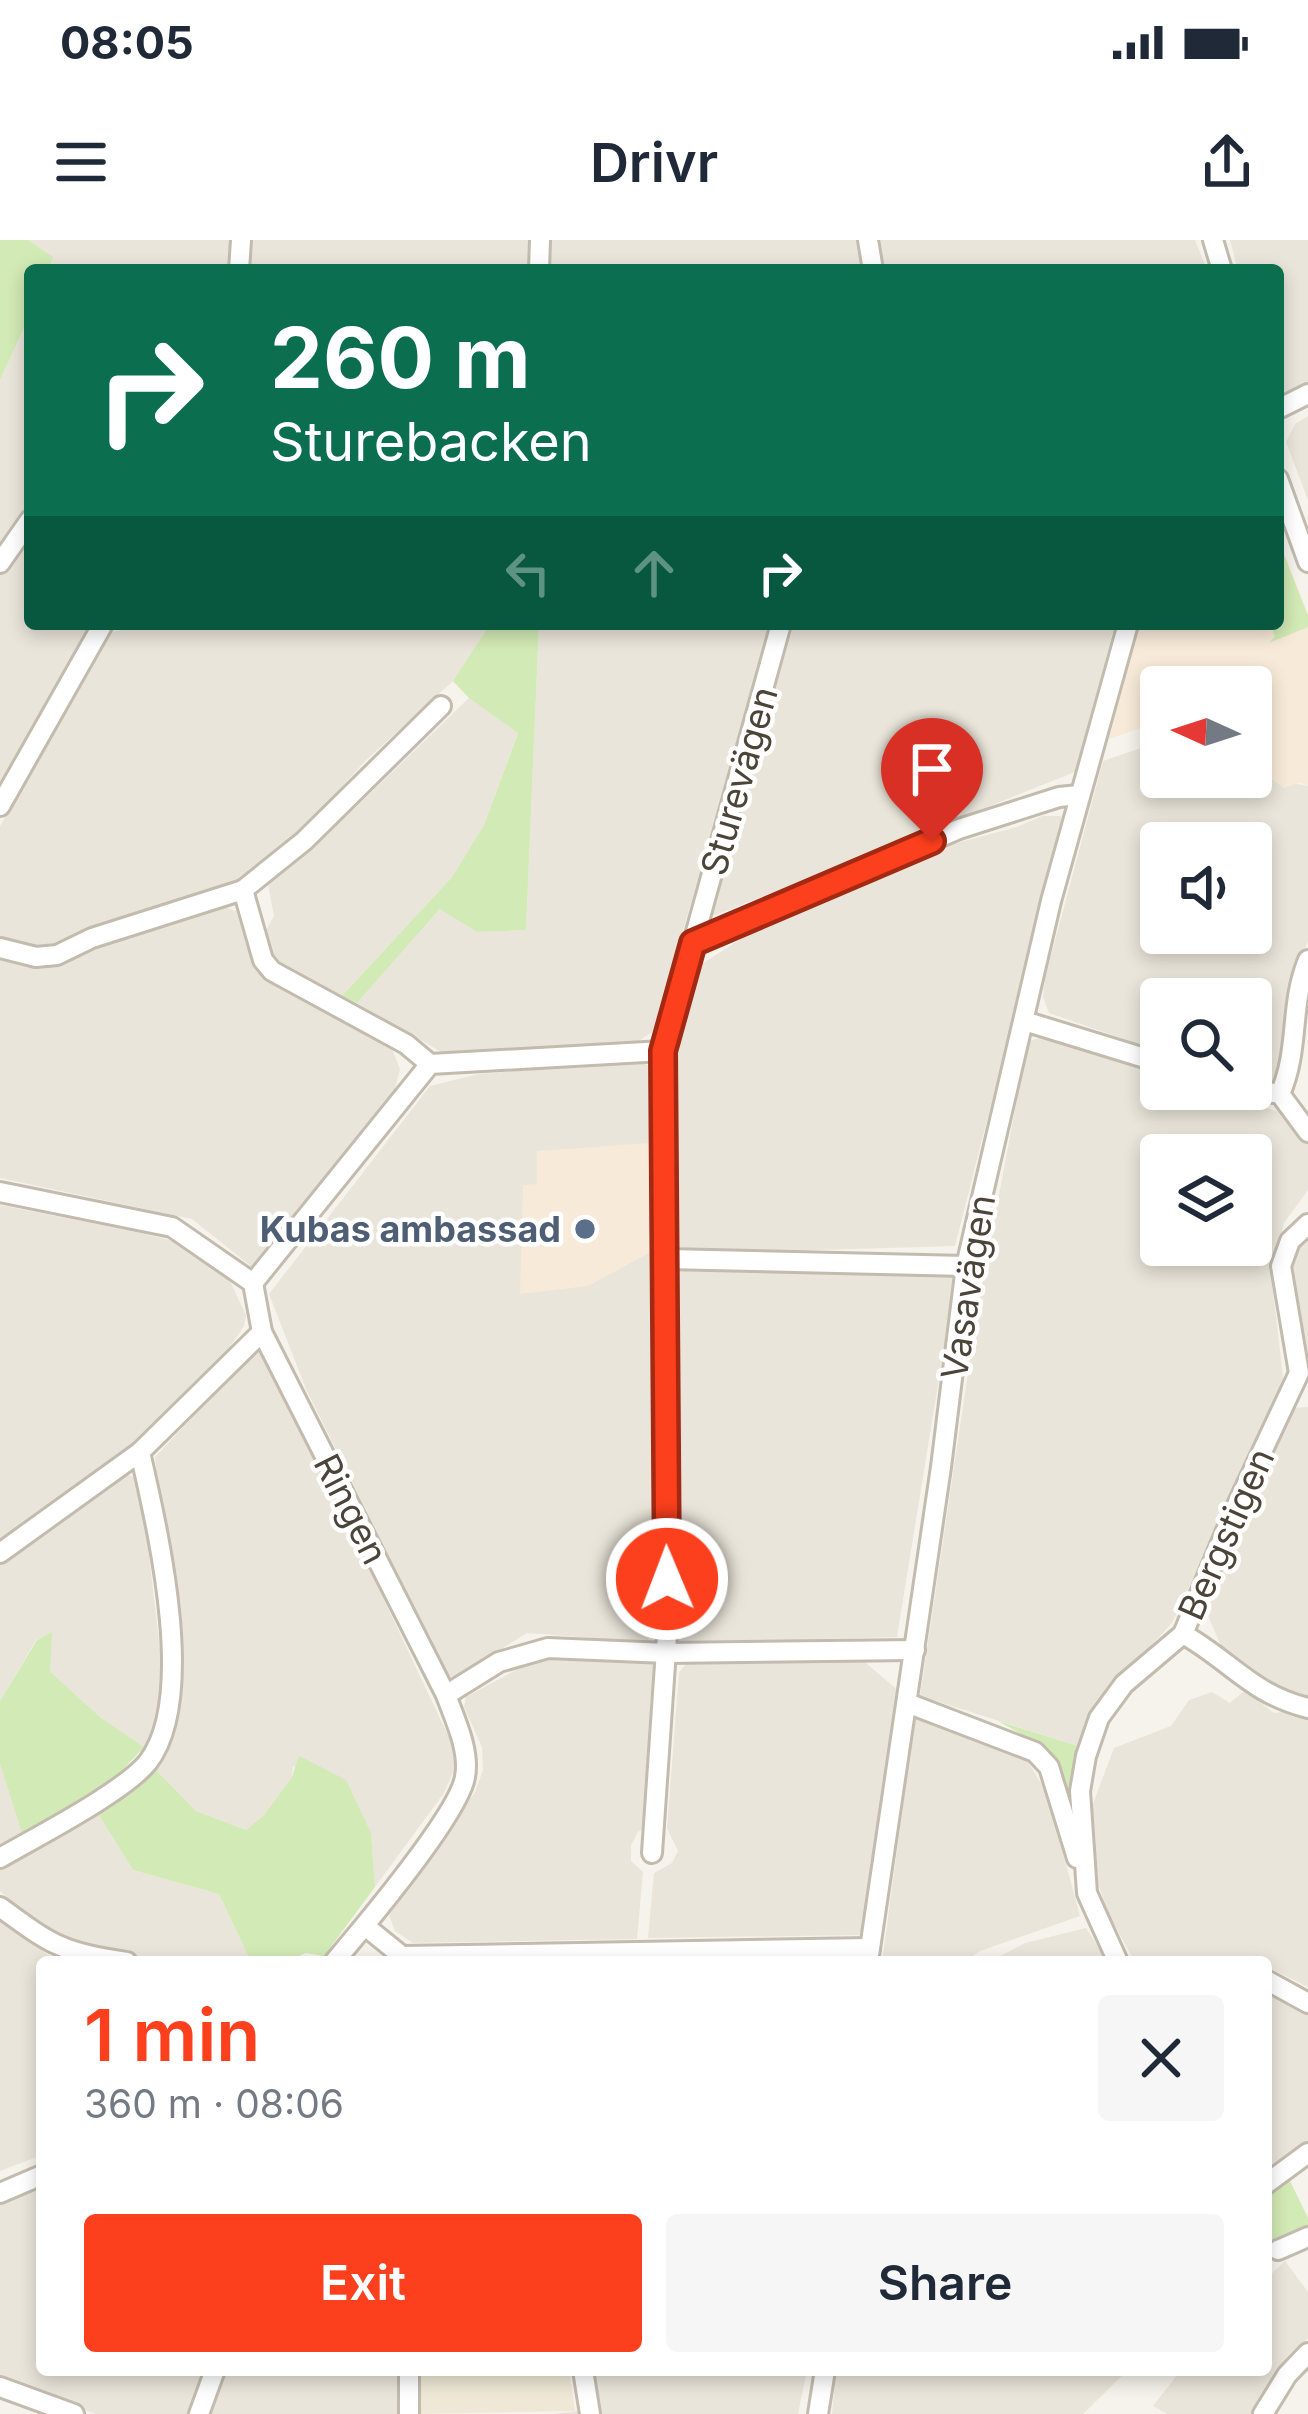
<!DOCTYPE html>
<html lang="en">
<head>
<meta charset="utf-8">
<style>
  body { margin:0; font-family:Inter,sans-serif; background:#f6f6f7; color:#1f2937; height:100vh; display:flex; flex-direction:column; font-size:45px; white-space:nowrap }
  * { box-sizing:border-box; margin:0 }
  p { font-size:39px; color:#747a83 }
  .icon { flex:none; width:66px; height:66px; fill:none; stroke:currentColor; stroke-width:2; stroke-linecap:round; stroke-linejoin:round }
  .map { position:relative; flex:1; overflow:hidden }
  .sheet { position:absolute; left:36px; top:1716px; width:1236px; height:420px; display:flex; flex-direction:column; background:#fff; border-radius:12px; box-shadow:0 6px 18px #0003 }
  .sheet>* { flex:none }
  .hud { position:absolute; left:24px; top:24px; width:1260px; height:366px; border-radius:12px; box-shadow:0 6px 18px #0003; background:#0b6e4f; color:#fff; overflow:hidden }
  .needle { width:78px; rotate:273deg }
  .fabs { position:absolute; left:1140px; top:426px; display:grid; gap:24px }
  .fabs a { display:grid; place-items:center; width:132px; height:132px; border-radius:12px; background:#fff; box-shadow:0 6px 18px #0003; font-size:60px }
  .pin { position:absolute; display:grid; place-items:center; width:102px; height:102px; color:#fff; margin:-123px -51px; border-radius:50% 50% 50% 0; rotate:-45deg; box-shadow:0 0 12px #0007 }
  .pin .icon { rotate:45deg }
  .me { position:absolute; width:132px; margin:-66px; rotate:359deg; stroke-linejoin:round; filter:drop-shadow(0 0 9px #0008) }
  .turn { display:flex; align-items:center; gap:42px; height:252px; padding:0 48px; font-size:54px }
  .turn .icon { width:156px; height:156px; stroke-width:2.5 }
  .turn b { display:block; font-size:84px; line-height:102px }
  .lanes { display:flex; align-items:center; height:114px; padding:0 48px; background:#0003; justify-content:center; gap:60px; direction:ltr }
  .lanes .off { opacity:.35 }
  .round { display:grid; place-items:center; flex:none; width:126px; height:126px; border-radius:12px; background:#f6f6f7 }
  .headline { display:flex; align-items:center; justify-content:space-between; height:204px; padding:0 48px }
  h1 { font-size:72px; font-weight:600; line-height:90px; color:#fc3f1d }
  .button { display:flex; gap:24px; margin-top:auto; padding:24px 48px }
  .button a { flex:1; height:138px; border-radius:12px; background:#fc3f1d; color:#fff; font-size:48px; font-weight:600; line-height:138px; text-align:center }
  .button a+a { background:#f6f6f7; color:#1f2937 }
  .status { display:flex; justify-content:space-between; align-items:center; height:84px; padding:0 60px; background:#fff; direction:ltr }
  .status svg { height:33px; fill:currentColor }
  header { display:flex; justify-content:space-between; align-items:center; height:156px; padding:0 48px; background:#fff; font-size:54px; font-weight:600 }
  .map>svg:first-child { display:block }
  .residential { fill:#eae5da; fill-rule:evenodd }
  .commercial { fill:#f7ead8 }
  .education { fill:#efe8d6 }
  .green { fill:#d2eab5 }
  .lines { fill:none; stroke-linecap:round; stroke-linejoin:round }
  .minor-casing { stroke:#c2bbae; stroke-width:24 }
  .minor { stroke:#fff; stroke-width:18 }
  .route-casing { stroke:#a42913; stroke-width:30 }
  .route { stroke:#fc3f1d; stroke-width:21 }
  .service-dot { fill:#5c6f8a; stroke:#fff; stroke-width:4.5 }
  .labels { text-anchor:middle; stroke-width:9; stroke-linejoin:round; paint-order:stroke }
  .street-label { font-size:36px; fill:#4b4439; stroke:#fff }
  .service-label { font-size:36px; font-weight:bold; fill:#4e5e75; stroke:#fff; text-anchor:end }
</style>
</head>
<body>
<div class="status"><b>08:05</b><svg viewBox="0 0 49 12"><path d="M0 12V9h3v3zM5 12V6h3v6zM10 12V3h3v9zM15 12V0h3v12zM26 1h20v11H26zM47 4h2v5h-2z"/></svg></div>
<header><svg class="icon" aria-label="menu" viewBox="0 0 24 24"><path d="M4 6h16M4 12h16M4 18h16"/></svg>Drivr<svg class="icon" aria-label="share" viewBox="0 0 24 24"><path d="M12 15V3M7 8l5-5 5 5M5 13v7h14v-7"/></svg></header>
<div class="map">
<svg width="1308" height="2174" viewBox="0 0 1308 2174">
  <rect width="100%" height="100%" fill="#f6f3ec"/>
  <!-- residential -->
  <g class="residential">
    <path d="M28,0H232L229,30H48L52,17Z"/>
    <path d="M251,0H532V30H248Z"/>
    <path d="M549,0H862L866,30H548Z"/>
    <path d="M875,0H1195L1207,30H881Z"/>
    <path d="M1230,0H1308V149L1288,161L1278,153V30H1238Z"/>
    <path d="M30,75V270L0,312V140Z"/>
    <path d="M1308,176V260L1286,202L1295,184Z"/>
    <path d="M30,302V384H92L0,552V333Z"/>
    <path d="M154,384H490L453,441L366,520L301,592L262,627L198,660L94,689L38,713L0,697V586L112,392Z"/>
    <path d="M539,384H774L653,791L639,801L443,813L357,763L441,668L477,692L526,690Z"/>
    <path d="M794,384H1115L1075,532L708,678Z"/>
    <path d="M469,458L518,492L484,585L452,637L342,756L284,727L269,712L264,694L274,676L268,644L355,568Z"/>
    <path d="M1251,490L1270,538L1308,546V701L1291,739L1289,792L1278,837L1273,843L1251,841V759H1161V812L1049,773L1043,757L1045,738L1103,521L1161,501V537H1251ZM1161,603H1251V693H1161Z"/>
    <path d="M1042,576H1061L1062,585L955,1006L689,1014L673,1001L672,806L691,731L750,693L942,607L1017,587Z"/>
    <path d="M224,667L236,671L258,732L391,806L400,829L395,849L264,1020L252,1027L192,979L0,938V717L20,725L44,727L120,697Z"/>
    <path d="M1045,797L1161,834V849H1209L1286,874L1308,902V950L1284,983L1271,1033L1284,1146L1172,1383L1131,1427L1081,1507L920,1456L977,1072L1028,801ZM1161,915H1251V1005H1161Z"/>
    <path d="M640,821L651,827L655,839L659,1387L646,1402L527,1393L454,1438L447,1434L306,1149L269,1054L430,846L479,834Z"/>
    <path d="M0,965L142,993L203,1009L226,1033L246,1075L244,1086L210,1136L137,1204L0,1302Z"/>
    <path d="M1308,999V1128L1289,1033L1300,1006Z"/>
    <path d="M709,1028L956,1034L897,1397L679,1403L671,1032Z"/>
    <path d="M253,1112L262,1113L272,1123L454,1508L455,1528L444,1553L375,1647L371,1593L293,1526L292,1537L264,1575L246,1590L196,1571L155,1529L170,1505L177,1478L180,1436L155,1217Z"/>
    <path d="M1308,1167V1458L1277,1450L1255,1437L1222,1408L1205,1369L1215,1330L1290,1168Z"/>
    <path d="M120,1232L140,1239L164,1443L158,1483L144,1507L100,1477L49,1432L51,1393L36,1400L0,1461V1322Z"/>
    <path d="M558,1414L655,1418L660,1431L649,1586L638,1592L631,1605V1621L643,1632L637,1699L413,1703L395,1691L389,1675L475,1552L483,1530L482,1507L464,1467L466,1457L538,1418Z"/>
    <path d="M691,1417L860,1418L900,1452L866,1686L859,1695L648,1698L654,1633L672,1623L678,1611L667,1588L679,1433Z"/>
    <path d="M1245,1450L1274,1473L1290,1471L1308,1476V1747L1266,1726V1722H1140L1131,1715L1108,1673L1099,1646L1089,1574L1114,1508L1171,1486L1189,1460L1212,1452L1230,1463Z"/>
    <path d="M915,1477H923L1022,1512L1047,1553L1080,1676L980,1711L964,1722H882Z"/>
    <path d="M0,1524L24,1600L0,1609Z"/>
    <path d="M97,1572L133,1630L219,1654L251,1722L145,1720L48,1693L0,1651V1627Z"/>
    <path d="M0,1678L52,1718L76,1722H42V1915L0,1931Z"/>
    <path d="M1086,1688L1108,1722H989L1025,1703Z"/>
    <path d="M1266,1748L1308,1772V1903L1266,1930Z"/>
    <path d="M42,1944V2130H209L194,2174H96L0,2137V1962Z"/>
    <path d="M1285,2021L1308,2052V2098L1285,2121L1255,2174H1167L1153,2166L1181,2130H1266V2039Z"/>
    <path d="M221,2130H399L400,2174H204Z"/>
    <path d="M590,2130H807L798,2174H552L596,2169Z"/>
    <path d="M836,2130H1128L1083,2174H832Z"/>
  </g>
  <!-- commercial -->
  <g class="commercial">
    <path d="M1278,299L1308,374V546L1300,542L1284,548L1270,538L1251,490V447H1161V481L1109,499L1140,384H1278Z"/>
    <path d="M651,903V1012L588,1046L520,1054L523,945L537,944V911Z"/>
  </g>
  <!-- education -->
  <path class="education" d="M416,2130H569L575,2171L414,2174Z"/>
  <!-- green -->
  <g class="green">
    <path d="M0,0H28L53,17L48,30H30V75L0,140Z"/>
    <path d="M1278,299L1308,376V387L1269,403L1275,396L1270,384H1278Z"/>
    <path d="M490,384H539L526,690L477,692L440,669L357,763L342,756L452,637L484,585L518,493L469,458L453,441Z"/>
    <path d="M52,1392L50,1432L100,1477L144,1507L112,1541L24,1600L0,1524V1461L37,1400Z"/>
    <path d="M998,1481L1081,1507L1082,1621L1049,1510Z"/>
    <path d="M299,1516L346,1540L371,1593L375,1647L324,1716L306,1713L285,1722H251L219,1654L133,1630L97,1572L155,1529L196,1571L246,1590L264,1575L292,1537Z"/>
    <path d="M1290,1941L1308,1978V1989L1266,2015V1952Z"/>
  </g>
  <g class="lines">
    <!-- minor casing -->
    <g class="minor-casing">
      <g id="minor">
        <path d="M868,0L873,30"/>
        <path d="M1213,0L1222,30"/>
        <path d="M239,30L241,0"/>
        <path d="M539,30L540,0"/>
        <path d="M1278,169L1308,154"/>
        <path d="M1278,239L1308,322"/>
        <path d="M0,323L30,280"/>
        <path d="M0,566L103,384"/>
        <path d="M243,650L263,720L272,731L406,804L430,824"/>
        <path d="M693,703L959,589L1059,557L1079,555"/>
        <path d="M0,708L36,717L57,715L92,698L243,650L304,601L441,466"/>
        <path d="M1024,781L1161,823"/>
        <path d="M1248,849L1280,854L1308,892"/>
        <path d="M1280,854C1300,809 1289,766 1308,720"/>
        <path d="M0,952L172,987L253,1043L262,1092L446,1455C455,1480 470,1510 465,1537C459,1574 362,1689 334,1722"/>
        <path d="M667,1019L966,1026"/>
        <path d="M253,1043L430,824L663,811"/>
        <path d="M0,1313L140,1212L262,1092"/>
        <path d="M1183,1394C1231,1421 1251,1454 1308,1468"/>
        <path d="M446,1455L499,1422L548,1408L666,1413L915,1410"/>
        <path d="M907,1463L1035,1512L1049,1527L1077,1618"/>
        <path d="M652,1613L668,1381L663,811L781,384"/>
        <path d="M0,1618C36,1597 124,1552 148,1522C198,1457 157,1288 140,1212"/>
        <path d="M0,1667C53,1706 62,1712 127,1722"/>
        <path d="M365,1686L402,1716L870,1708"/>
        <path d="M868,1722L941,1227L966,1026L1051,661L1128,384"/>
        <path d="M1118,1722L1087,1653L1080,1551L1086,1516L1099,1478L1124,1444L1183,1394L1236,1267L1299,1133L1281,1026L1290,1001L1308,984"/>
        <path d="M1266,1740L1308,1763"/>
        <path d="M1266,1944L1308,1913"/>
        <path d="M0,1953L42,1935"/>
        <path d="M1278,2010L1308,1997"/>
        <path d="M583,2130L590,2174"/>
        <path d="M0,2147L74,2174"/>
        <path d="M199,2174L215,2130"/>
        <path d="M409,2174V2130"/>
        <path d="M818,2174L825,2130"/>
        <path d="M1263,2174L1287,2135L1308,2113"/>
      </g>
    </g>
    <!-- minor -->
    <use href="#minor" class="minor"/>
  </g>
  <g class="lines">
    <!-- route casing -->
    <g class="route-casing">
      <path id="route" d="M667,1339L663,811L693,703L932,601"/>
    </g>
    <!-- route -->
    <use href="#route" class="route"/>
  </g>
  <!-- markers -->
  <circle class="service-dot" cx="585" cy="989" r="12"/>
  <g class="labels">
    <!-- street labels -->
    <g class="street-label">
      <text transform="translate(739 541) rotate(-74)" y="13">Sturevägen</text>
      <text transform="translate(968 1047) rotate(-81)" y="13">Vasavägen</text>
      <text transform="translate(351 1269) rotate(63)" y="13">Ringen</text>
      <text transform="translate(1226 1294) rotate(-66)" y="13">Bergstigen</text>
    </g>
    <!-- service labels -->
    <g class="service-label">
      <text x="561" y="1002">Kubas ambassad</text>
    </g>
  </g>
</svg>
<div class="fabs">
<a><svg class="needle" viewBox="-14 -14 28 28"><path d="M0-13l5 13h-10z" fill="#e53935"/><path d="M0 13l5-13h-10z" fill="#747a83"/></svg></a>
<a><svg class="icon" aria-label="sound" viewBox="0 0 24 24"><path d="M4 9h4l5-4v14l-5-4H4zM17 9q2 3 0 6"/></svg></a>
<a><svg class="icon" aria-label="search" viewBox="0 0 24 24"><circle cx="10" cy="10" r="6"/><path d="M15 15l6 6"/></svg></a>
<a><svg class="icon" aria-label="layers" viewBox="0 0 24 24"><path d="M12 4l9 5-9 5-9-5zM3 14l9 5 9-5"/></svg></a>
</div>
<div class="pin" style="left:932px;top:601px;background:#d93025"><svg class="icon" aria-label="arrive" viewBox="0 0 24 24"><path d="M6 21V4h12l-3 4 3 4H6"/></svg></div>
<svg class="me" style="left:667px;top:1339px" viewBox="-20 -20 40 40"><circle r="17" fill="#fc3f1d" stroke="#fff" stroke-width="3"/><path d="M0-11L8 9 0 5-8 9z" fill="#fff"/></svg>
<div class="hud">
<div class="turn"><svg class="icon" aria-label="right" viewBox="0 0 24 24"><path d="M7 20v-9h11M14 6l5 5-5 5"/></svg><div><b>260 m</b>Sturebacken</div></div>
<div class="lanes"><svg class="icon off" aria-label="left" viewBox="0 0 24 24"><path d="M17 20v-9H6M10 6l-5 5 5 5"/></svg><svg class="icon off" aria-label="ahead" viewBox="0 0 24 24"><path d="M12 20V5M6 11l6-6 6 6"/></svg><svg class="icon" aria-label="right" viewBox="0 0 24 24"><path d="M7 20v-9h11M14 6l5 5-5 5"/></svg></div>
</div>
<section class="sheet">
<div class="headline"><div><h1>1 min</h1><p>360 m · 08:06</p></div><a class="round"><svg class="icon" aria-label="close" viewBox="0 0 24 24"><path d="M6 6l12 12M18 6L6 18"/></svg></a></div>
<div class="button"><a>Exit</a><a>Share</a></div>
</section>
</div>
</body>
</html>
